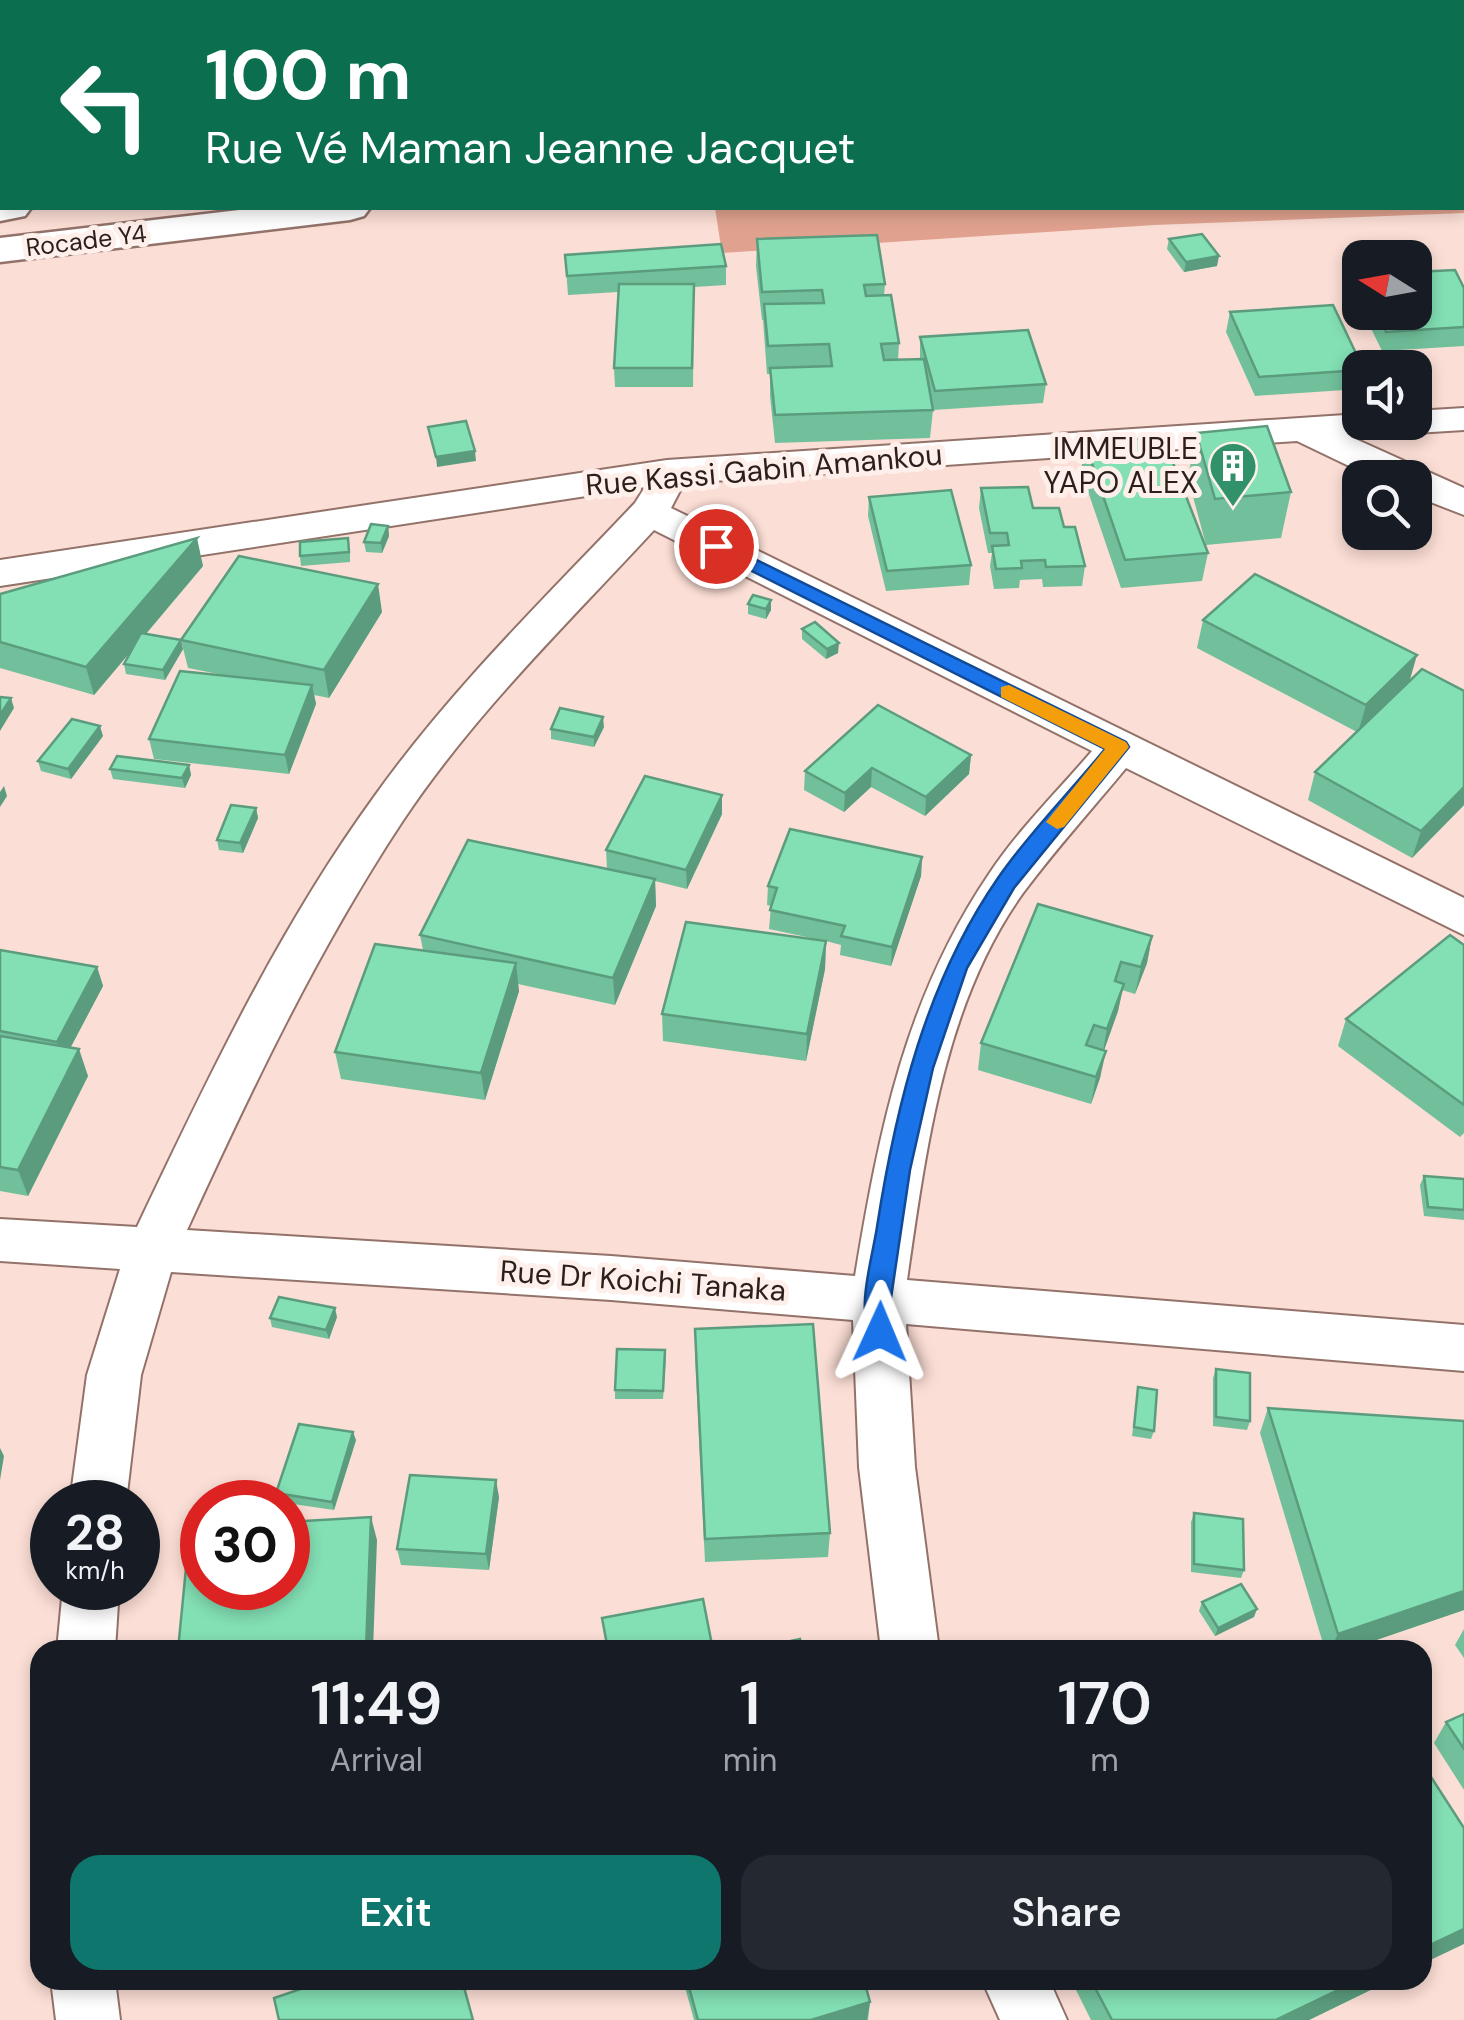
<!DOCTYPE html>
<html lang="en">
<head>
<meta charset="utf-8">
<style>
  body { margin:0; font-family:"DM Sans",sans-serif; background:#242831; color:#f1f3f6; height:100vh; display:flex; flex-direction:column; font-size:38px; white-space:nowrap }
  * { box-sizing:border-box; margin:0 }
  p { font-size:32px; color:#9ea1a6 }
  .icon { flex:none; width:55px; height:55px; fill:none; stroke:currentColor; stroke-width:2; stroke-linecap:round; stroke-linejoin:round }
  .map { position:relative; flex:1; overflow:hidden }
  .drawer { position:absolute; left:30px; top:1640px; width:1402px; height:350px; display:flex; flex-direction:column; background:#171b24; border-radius:30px; box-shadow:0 5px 15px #0003 }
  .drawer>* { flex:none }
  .banner { position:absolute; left:0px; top:0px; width:1465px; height:210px; box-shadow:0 5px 15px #0003; background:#0b6e4f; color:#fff; overflow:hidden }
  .needle { width:65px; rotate:281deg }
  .fabs { position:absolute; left:1342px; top:240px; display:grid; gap:20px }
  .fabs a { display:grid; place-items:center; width:90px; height:90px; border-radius:20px; background:#171b24; box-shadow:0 5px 15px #0003; font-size:50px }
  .speed { position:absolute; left:30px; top:1480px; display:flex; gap:20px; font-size:50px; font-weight:700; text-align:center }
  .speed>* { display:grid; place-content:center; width:130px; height:130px; border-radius:50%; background:#171b24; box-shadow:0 5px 15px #0003; line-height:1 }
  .speed small { font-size:25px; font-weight:400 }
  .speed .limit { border:15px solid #d22; background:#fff; color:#111 }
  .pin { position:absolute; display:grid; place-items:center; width:85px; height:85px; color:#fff; margin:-42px; border:5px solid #fff; border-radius:50%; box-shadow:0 2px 10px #0007 }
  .me { position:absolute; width:110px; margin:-55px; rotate:1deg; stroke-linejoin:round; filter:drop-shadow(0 0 8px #0008) }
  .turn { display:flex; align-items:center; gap:35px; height:210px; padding:0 40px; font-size:45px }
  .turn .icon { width:130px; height:130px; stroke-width:2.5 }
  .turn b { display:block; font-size:70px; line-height:85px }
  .eta { display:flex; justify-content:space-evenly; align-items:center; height:170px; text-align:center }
  .eta b { font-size:60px; font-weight:600; line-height:70px }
  .primary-button { display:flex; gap:20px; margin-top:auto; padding:20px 40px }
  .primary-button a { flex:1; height:115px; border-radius:30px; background:#0f766e; color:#fff; font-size:40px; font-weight:600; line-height:115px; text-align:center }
  .primary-button a+a { background:#242831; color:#f1f3f6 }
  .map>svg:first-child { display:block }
  .green { fill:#e0a28f }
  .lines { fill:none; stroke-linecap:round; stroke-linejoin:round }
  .street-casing { stroke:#937269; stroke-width:4 }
  .highway-casing { stroke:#937269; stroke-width:5 }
  .street { fill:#fff; fill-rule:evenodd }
  .highway { fill:#fff; fill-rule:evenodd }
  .wall { fill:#71c09b }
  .shaded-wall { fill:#5c9c7e }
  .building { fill:#83dfb4; stroke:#5c9c7e; stroke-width:2.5 }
  .route { fill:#1a73e8; stroke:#114b97; stroke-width:2.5 }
  .slow { fill:#f59e0b }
  .labels { text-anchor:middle; stroke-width:10; stroke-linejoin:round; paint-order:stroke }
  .far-street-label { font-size:25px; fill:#2c1f1b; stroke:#feefea }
  .poi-label { font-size:30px; fill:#2c1f1b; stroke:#feefea; text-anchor:end }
  .street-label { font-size:30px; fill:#2c1f1b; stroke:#feefea }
</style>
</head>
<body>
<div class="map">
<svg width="1464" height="2020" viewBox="0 0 1464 2020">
  <rect width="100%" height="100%" fill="#fbded5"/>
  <!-- green -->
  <path class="green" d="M1464,17V213L1154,225L722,253L715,208H1462Z"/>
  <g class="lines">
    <!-- street casing -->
    <g class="street-casing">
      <g id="street">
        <rect x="0" y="32" width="2" height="18"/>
        <path d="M1464,408V430L1351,437L1464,488V515L1415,496V478H1374L1297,441L684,483L671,508L1464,898V935L1126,768C1092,809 1055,850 1023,893C944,1003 926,1149 907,1280L1464,1325V1371L906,1324L915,1467L939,1650H881L859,1467L853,1320L611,1300L171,1272L141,1375L126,1502H70L87,1375L120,1269L0,1261V1219L137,1227C207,1080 278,929 374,797C450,690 545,598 635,503L645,487L0,586V560L667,460L1360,414V422H1415V411ZM654,530L1092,751C1058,791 1018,830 989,874C905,998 879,1131 855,1276L611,1256L187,1230C251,1090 317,951 402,822C473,715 567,624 654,530Z"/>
        <path d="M63,1588H119L115,1650H57Z"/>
        <path d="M51,1980H115L120,2020H56Z"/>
        <path d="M982,1980H1049L1067,2020H1000Z"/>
      </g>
    </g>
    <!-- highway casing -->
    <g class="highway-casing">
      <g id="highway">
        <rect x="1462" y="79" width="2" height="22"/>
        <rect x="1462" y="123" width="2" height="22"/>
        <path d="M0,197L2,208H31L25,216L0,221Z"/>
        <path d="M256,208H370L364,216L350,220L0,262V238Z"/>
      </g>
    </g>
    <!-- street -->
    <use href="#street" class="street"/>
    <!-- highway -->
    <use href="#highway" class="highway"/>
  </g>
  <!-- wall -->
  <g class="wall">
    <path d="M247,0H319L290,2H248Z"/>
    <path d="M757,239L885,284L884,296L899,343L898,360L920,359V337L1046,384L1043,403L933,410L930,438L775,443L770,396V374H767L763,320H762L756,266Z"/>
    <path d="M1169,239L1217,266L1184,272L1167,249Z"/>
    <path d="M565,255L726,266V285L694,287L693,387H615L614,368L618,292L568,295Z"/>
    <path d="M1359,275H1360V305L1355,294Z"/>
    <path d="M1464,288V346L1382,351L1363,312H1415Z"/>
    <path d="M1230,312L1360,368V389L1255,396L1226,332Z"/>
    <path d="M1196,433L1291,492L1281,538L1206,545L1188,478Z"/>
    <path d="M1085,443L1208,553L1202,581L1121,588L1081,471Z"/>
    <path d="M981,488L1033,508L1064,527L1085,566L1082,586L1043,587L1042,579L1020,580L1019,588L994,589L990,566L992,553H988L979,508Z"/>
    <path d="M869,497L971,565L969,585L886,591L868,516Z"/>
    <path d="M388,526L389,536L382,553L366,552L364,542Z"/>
    <path d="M350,548V562L301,566L300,556Z"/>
    <path d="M203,566L146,634L183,649L165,680L126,674L124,664L130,652L94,695L0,668V594Z"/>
    <path d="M771,600V610L766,619L748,614V604Z"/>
    <path d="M382,612L329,698L314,695L316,704L289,774L154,759L149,739L228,676L188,668L181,640Z"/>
    <path d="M1203,620L1410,681L1464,691V805L1412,858L1308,800L1315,772L1357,732L1197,648Z"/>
    <path d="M802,629L838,653L826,659L802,639Z"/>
    <path d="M604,727L594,747L551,739V729Z"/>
    <path d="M103,736L71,779L41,771L38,761Z"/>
    <path d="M971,755L969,774L925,816L871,787L844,812L804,790L805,771Z"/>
    <path d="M189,765L191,775L185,788L113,779L110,769Z"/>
    <path d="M256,808L258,818L243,853L219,850L217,840Z"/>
    <path d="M722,814L687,889L655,881L656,906L615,1005L518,984L519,991L485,1100L341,1079L335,1052L423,950L420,935L607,869L606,850Z"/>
    <path d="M922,857L921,876L891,966L840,955L841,945L826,941L825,969L806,1061L663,1041L662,1014L825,941L769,929L771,906L767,905L768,886Z"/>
    <path d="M1152,936L1147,963L1135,994L1122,990L1118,1011L1104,1050L1100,1078L1091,1104L978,1070L981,1043Z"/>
    <path d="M1464,945V1133L1460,1137L1338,1046L1346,1019Z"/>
    <path d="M0,950L97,967L103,986L70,1048L88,1076L28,1196L0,1191Z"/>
    <path d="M1424,1176L1464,1179V1220L1424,1216L1420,1185Z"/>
    <path d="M337,1317L329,1339L272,1327L270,1318Z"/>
    <path d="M695,1355L830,1533L828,1557L705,1562Z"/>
    <path d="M666,1358L663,1399H615V1390Z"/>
    <path d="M1216,1369L1250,1421L1247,1430L1213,1426V1378Z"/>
    <path d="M1138,1387L1154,1431L1151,1439L1132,1436Z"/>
    <path d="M1268,1408L1464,1421V1610L1347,1650H1325L1260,1433Z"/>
    <path d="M356,1440L334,1510L279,1502L276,1493Z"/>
    <path d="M499,1497L489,1570L401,1565L397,1549Z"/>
    <path d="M1194,1513L1244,1570L1241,1578L1191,1572V1522Z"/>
    <path d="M1202,1602L1254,1617L1215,1636L1199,1611Z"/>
    <path d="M1464,1629V1658L1455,1645Z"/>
    <path d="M1464,1714V1790L1434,1743L1446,1722Z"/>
    <path d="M683,1980H864L870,2002L868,2020H694Z"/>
    <path d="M1071,1980H1391L1309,2020H1091Z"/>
  </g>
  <!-- shaded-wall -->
  <g class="shaded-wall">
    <path d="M157,0H230L216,2H158Z"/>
    <path d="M1219,256L1217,266L1184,272L1186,262Z"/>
    <path d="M475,451L476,461L437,467L436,457Z"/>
    <path d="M388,526L389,536L382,553L381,543Z"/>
    <path d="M197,538L203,566L94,695L86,667Z"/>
    <path d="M378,584L382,612L329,698L324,670Z"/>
    <path d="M771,600V610L766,619V609Z"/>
    <path d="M181,640L183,649L165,680L163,670Z"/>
    <path d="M839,643L838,653L826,659L827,649Z"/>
    <path d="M1417,655L1409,683L1358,733L1366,705Z"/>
    <path d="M312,685L316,704L289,774L285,755Z"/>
    <path d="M11,698L14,708L0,731V715Z"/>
    <path d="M603,717L604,727L594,747V737Z"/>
    <path d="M100,726L103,736L71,779L68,769Z"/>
    <path d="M971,755L969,774L925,816L926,797Z"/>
    <path d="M189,765L191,775L185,788L182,778Z"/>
    <path d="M872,768L871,787L844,812L845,793Z"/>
    <path d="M4,786L7,796L0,807V792Z"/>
    <path d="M1464,787V805L1412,858L1421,831Z"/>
    <path d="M722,795V814L687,889L686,870Z"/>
    <path d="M256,808L258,818L243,853L240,843Z"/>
    <path d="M922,857L921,876L891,966L892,947Z"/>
    <path d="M655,879L656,906L615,1005L613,978Z"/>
    <path d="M1152,936L1147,963L1135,994L1141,967Z"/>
    <path d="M826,941L825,969L806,1061L807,1034Z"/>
    <path d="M516,963L519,991L485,1100L481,1073Z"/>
    <path d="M97,967L103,986L64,1060L57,1042Z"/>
    <path d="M1124,984L1118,1011L1102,1056L1107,1029Z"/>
    <path d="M79,1049L88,1076L28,1196L18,1170Z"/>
    <path d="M1106,1051L1100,1078L1091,1104L1096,1077Z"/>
    <path d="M335,1308L337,1317L329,1339L326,1330Z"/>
    <path d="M353,1432L356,1440L334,1510L332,1502Z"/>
    <path d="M0,1448L4,1456L0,1480Z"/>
    <path d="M496,1480L499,1497L489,1570L486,1554Z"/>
    <path d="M371,1517L377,1540L373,1650H366Z"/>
    <path d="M1464,1591V1610L1347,1650H1330L1338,1634Z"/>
    <path d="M1257,1609L1254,1617L1215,1636L1218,1628Z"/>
    <path d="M1464,1929V1944L1422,1964V1949Z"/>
    <path d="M1359,1980H1391L1309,2020H1276Z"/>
    <path d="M870,2002L867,2020H811Z"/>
  </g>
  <!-- building -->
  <g class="building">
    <path d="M680,0H772V2H681Z"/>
    <path d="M898,0V2H838L883,0Z"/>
    <path d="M908,0H972L973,2H908Z"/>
    <path d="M1118,0H1200L1201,2H1119Z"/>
    <path d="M1202,234L1219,256L1186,262L1169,239Z"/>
    <path d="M877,235L885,284L864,285L866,296L891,295L899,343L881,344L884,360L924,359L933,410L775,415L770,368L832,366L829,344L768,346L764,304L824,303L822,290L762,292L757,239Z"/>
    <path d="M721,244L726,266L567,276L565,255Z"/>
    <path d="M1455,270L1464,288V327L1386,332L1377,312H1415V272Z"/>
    <path d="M619,284H694L692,368H614Z"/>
    <path d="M1333,305L1363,368H1360V370L1259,377L1230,312Z"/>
    <path d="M1028,330L1046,384L935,391L920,337Z"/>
    <path d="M466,421L475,451L436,457L428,427Z"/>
    <path d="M1267,426L1291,492L1215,499L1196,433Z"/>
    <path d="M1163,437L1208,553L1125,560L1085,443Z"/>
    <path d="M1028,487L1033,508H1059L1064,527H1075L1085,566L1046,567L1045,560L1021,561L1022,568L996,569L992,546L1009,545L1007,533H990L981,488Z"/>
    <path d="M951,490L971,565L887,571L869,497Z"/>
    <path d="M371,524L388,526L381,543L364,542Z"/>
    <path d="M197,538L86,667L0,642V594Z"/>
    <path d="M348,538L349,552L300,556V542Z"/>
    <path d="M239,556L378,584L324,670L181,640Z"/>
    <path d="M1255,574L1417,655L1366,705L1203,620Z"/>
    <path d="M753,595L771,600L766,609L748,604Z"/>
    <path d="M815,622L839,643L827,649L802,629Z"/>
    <path d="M141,633L181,640L163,670L124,664Z"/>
    <path d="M1422,669L1464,691V787L1421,831L1315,772Z"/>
    <path d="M180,671L312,685L285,755L149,739Z"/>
    <path d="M0,697L11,698L0,715Z"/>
    <path d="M878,705L971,755L926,797L872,768L845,793L805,771Z"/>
    <path d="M560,708L603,717L594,737L551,729Z"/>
    <path d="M72,719L100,726L68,769L38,761Z"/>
    <path d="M117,756L189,765L182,778L110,769Z"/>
    <path d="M645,776L722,795L686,870L606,850Z"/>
    <path d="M231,805L256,808L240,843L217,840Z"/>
    <path d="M790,829L922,857L892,947L841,936L845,926L770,910L777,888L768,886Z"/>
    <path d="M468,840L655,879L613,978L420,935Z"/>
    <path d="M1038,904L1152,936L1141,967L1121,962L1115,981L1124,984L1107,1029L1094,1025L1086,1045L1106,1051L1096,1077L981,1043Z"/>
    <path d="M686,922L826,941L807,1034L662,1014Z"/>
    <path d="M1450,935L1464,945V1105L1346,1019Z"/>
    <path d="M375,944L516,963L481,1073L335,1052Z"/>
    <path d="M0,950L97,967L57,1042L0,1031Z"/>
    <path d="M0,1036L79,1049L18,1170L0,1167Z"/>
    <path d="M1424,1176L1464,1179V1210L1428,1207Z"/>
    <path d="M279,1297L335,1308L326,1330L270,1318Z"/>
    <path d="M813,1324L830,1533L705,1539L695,1329Z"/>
    <path d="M617,1349L665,1350L663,1391L615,1390Z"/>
    <path d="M1216,1369L1250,1373V1421L1216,1417Z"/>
    <path d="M1138,1387L1157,1390L1154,1431L1134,1427Z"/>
    <path d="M1268,1408L1464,1421V1591L1338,1634Z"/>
    <path d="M299,1424L353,1432L332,1502L276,1493Z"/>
    <path d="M410,1475L496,1480L486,1554L397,1549Z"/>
    <path d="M1194,1513L1243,1519L1244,1570L1194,1564Z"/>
    <path d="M371,1517L366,1650H178L190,1527L202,1526V1588H288V1522Z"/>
    <path d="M1241,1584L1257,1609L1218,1628L1202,1602Z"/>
    <path d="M703,1599L713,1650H608L602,1618Z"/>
    <path d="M800,1639L803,1650H748Z"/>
    <path d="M1464,1714V1749L1446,1722Z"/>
    <path d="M1422,1763L1464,1828V1929L1422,1949Z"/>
    <path d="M327,1980H462L473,2020H279L274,1998Z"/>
    <path d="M687,1980H864L870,2002L811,2020H698Z"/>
    <path d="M1091,1980H1359L1276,2020H1112Z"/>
  </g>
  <!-- route -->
  <path class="route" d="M716,540L1126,742L1129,747L1014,888L967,968L933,1068L910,1170L891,1298L893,1332L889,1340L880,1343L871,1340C856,1308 872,1260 877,1227C896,1105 926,982 998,878C1029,833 1070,792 1105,749L710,550V541Z"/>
  <!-- slow -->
  <path class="slow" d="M1009,685L1126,742L1129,747L1064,827L1057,829L1046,822L1105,749L1001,697V687Z"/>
  <!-- icons -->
  <defs>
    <g id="building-pin" transform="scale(2.5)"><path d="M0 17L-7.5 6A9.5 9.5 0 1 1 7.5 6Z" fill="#319169" stroke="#feefea"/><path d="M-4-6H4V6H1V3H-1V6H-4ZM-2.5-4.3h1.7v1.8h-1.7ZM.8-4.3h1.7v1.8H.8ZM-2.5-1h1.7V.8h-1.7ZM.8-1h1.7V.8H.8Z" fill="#fff"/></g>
  </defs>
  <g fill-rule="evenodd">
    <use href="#building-pin" x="1233" y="466"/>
  </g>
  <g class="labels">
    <!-- far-street labels -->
    <g class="far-street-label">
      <text transform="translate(86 240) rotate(-7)" y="9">Rocade Y4</text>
    </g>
    <!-- poi labels -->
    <g class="poi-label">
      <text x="1198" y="459">IMMEUBLE<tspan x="1198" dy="34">YAPO ALEX</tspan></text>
    </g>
    <!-- street labels -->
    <g class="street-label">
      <text transform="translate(764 470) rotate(-5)" y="10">Rue Kassi Gabin Amankou</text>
      <text transform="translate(643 1281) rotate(4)" y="10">Rue Dr Koichi Tanaka</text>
    </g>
  </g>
</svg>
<div class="fabs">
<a><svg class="needle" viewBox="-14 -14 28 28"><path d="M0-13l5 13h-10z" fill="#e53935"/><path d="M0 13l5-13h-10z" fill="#9ea1a6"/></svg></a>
<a><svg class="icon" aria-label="sound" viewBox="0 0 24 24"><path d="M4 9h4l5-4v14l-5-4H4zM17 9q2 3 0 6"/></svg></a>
<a><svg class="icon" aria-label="search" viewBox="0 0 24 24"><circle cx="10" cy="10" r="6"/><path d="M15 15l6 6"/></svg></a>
</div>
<div class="speed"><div>28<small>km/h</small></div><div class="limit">30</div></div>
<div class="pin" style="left:716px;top:546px;background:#d93025"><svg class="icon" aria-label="arrive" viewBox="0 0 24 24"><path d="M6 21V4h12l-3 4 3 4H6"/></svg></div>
<svg class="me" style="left:880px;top:1332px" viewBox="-20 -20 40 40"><path d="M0-17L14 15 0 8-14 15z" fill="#1a73e8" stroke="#fff" stroke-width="4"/></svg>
<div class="banner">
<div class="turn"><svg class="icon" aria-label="left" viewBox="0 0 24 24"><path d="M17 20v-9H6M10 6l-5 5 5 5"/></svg><div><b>100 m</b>Rue Vé Maman Jeanne Jacquet</div></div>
</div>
<section class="drawer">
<div class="eta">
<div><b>11:49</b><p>Arrival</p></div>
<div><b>1</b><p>min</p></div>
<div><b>170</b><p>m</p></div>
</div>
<div class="primary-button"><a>Exit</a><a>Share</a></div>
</section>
</div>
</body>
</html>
